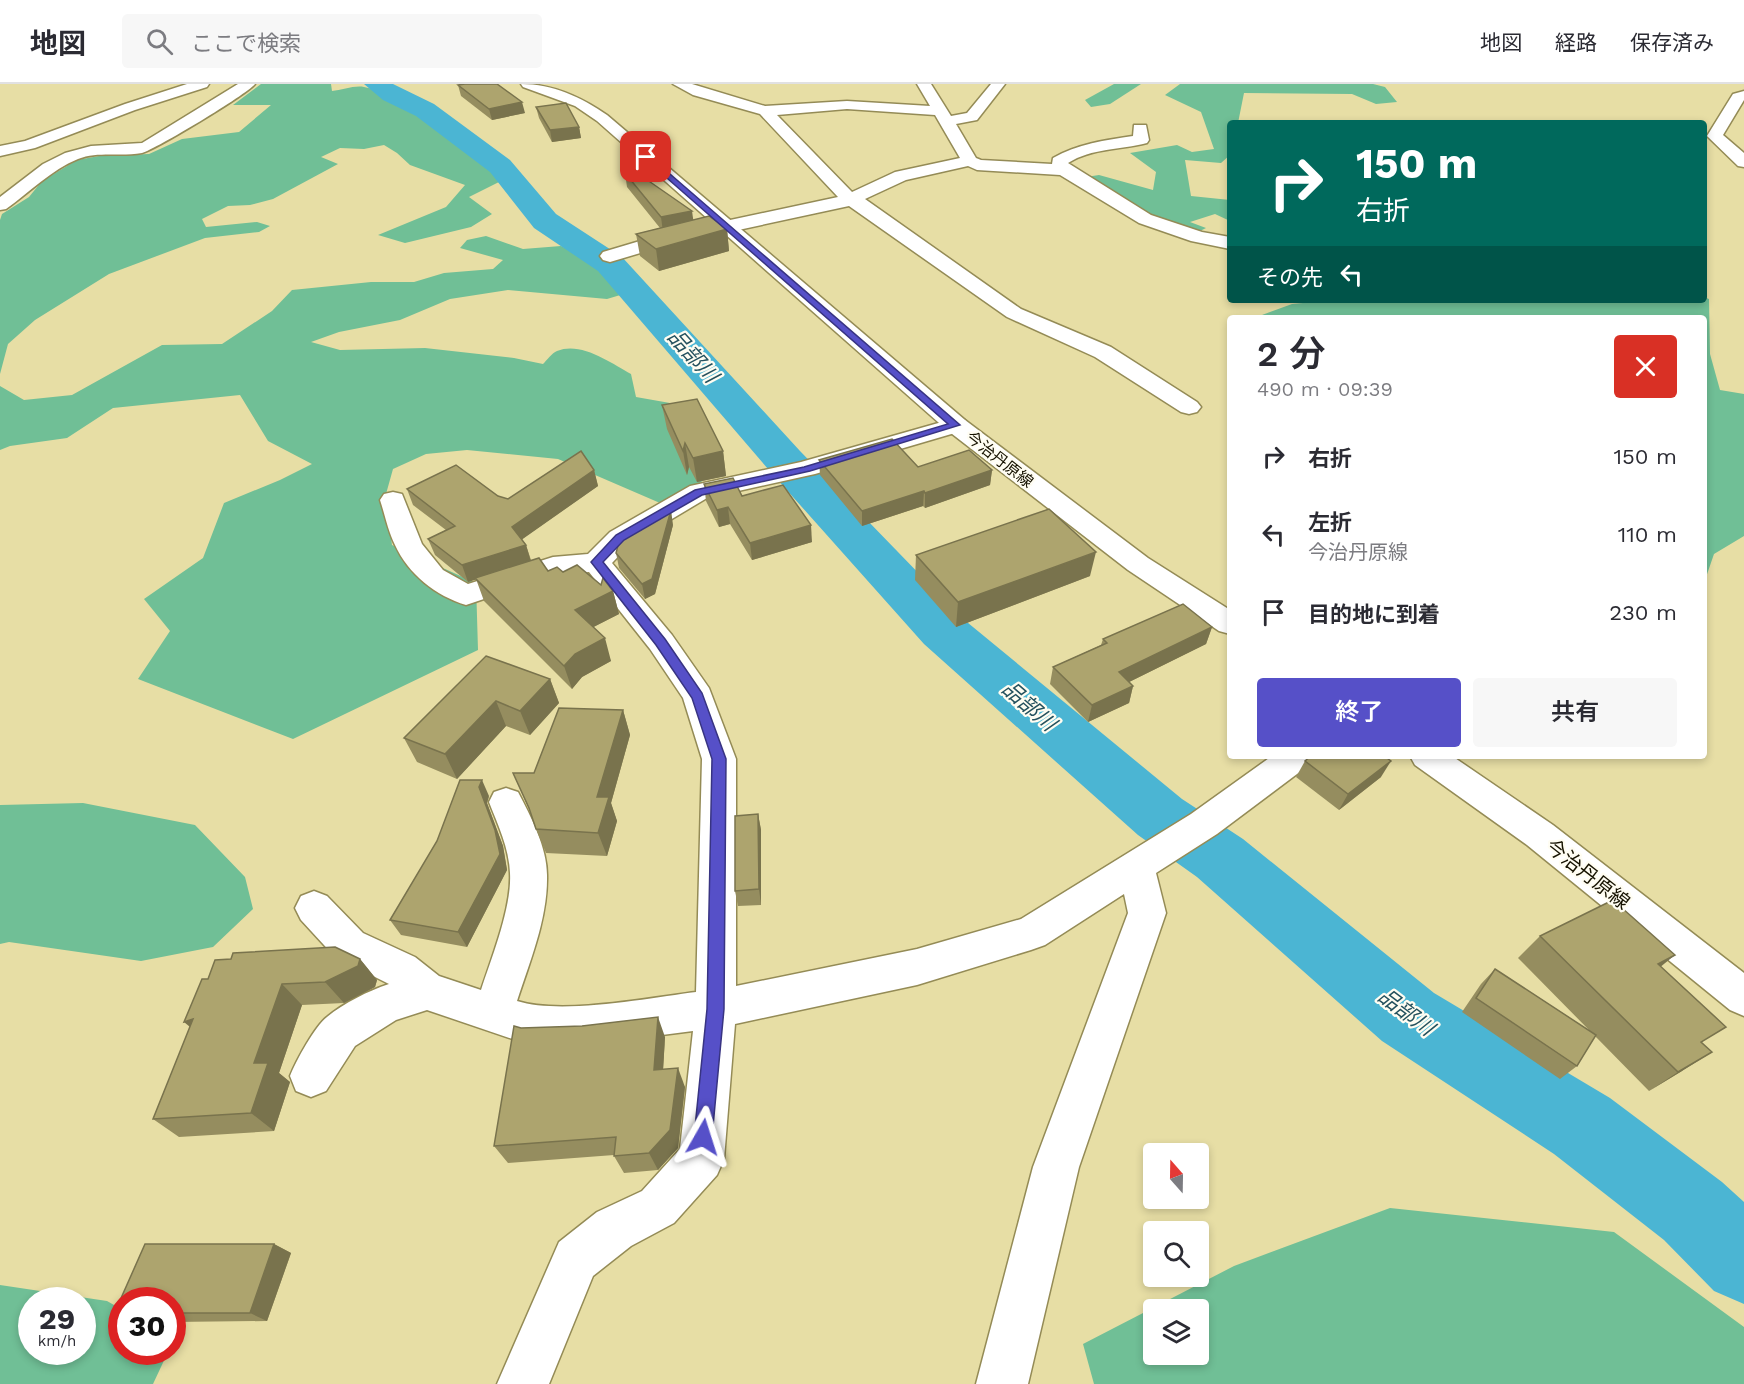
<!DOCTYPE html>
<html lang="ja">
<head>
<meta charset="utf-8">
<style>
  body { margin:0; font-family:"Work Sans","Noto Sans JP",sans-serif; background:#f7f7f7; color:#2b2b33; height:100vh; display:flex; flex-direction:column; font-size:22px; white-space:nowrap }
  * { box-sizing:border-box; margin:0 }
  p { font-size:20px; color:#7c7c81 }
  .icon { flex:none; width:33px; height:33px; fill:none; stroke:currentColor; stroke-width:2; stroke-linecap:round; stroke-linejoin:round }
  .map { position:relative; flex:1; overflow:hidden }
  .sheet { position:absolute; left:1227px; top:231px; width:480px; height:444px; display:flex; flex-direction:column; background:#fff; border-radius:6px; box-shadow:0 3px 9px #0003 }
  .sheet>* { flex:none }
  .guide { position:absolute; left:1227px; top:36px; width:480px; height:183px; border-radius:6px; box-shadow:0 3px 9px #0003; background:#00695c; color:#fff; overflow:hidden }
  .needle { width:39px; rotate:340deg }
  .fabs { position:absolute; left:1143px; top:1059px; display:grid; gap:12px }
  .fabs a { display:grid; place-items:center; width:66px; height:66px; border-radius:6px; background:#fff; box-shadow:0 3px 9px #0003; font-size:30px }
  .speed { position:absolute; left:18px; top:1203px; display:flex; gap:12px; font-size:30px; font-weight:700; text-align:center }
  .speed>* { display:grid; place-content:center; width:78px; height:78px; border-radius:50%; background:#fff; box-shadow:0 3px 9px #0003; line-height:1 }
  .speed small { font-size:15px; font-weight:400 }
  .speed .limit { border:9px solid #d22; background:#fff; color:#111 }
  .pin { position:absolute; display:grid; place-items:center; width:51px; height:51px; color:#fff; margin:-26px; border-radius:12px; box-shadow:0 3px 9px #0006 }
  .me { position:absolute; width:66px; margin:-33px; rotate:6deg; stroke-linejoin:round; filter:drop-shadow(0 0 4px #0008) }
  .turn { display:flex; align-items:center; gap:21px; height:126px; padding:0 30px; font-size:27px }
  .turn .icon { width:78px; height:78px; stroke-width:2.5 }
  .turn b { display:block; font-size:42px; line-height:51px }
  .then { display:flex; align-items:center; height:57px; padding:0 30px; background:#0003; gap:12px; font-size:22px }
  .round { display:grid; place-items:center; flex:none; width:63px; height:63px; border-radius:6px; background:#f7f7f7 }
  .summary { display:flex; align-items:center; justify-content:space-between; height:102px; padding:0 30px }
  h1 { font-size:36px; font-weight:600; line-height:45px }
  .button { display:flex; gap:12px; margin-top:auto; padding:12px 30px }
  .button a { flex:1; height:69px; border-radius:6px; background:#5650c8; color:#fff; font-size:24px; font-weight:600; line-height:69px; text-align:center }
  .button a+a { background:#f7f7f7; color:#2b2b33 }
  ul { padding:0; list-style:none }
  li { display:flex; align-items:center; gap:18px; height:78px; padding:0 30px }
  li div { flex:1 }
  li b { display:block; font-size:22px }
  li em { font-style:normal }
  header { display:flex; align-items:center; gap:36px; box-sizing:border-box; height:84px; padding:0 30px; background:#fff; border-bottom:2px solid #e1e1e2 }
  header strong { font-size:28px }
  nav { display:flex; gap:33px; margin-inline-start:auto; font-size:21px }
  .search { width:420px; height:54px; background:#f7f7f7; display:flex; align-items:center; gap:15px; box-sizing:border-box; padding:0 21px; border-radius:6px; color:#7c7c81; font-size:22px }
  .map>svg:first-child { display:block }
  .green { fill:#70bf96; fill-rule:evenodd }
  .lines { fill:none; stroke-linecap:round; stroke-linejoin:round }
  .river { fill:#4bb5d3; fill-rule:evenodd }
  .minor-casing { stroke:#948b56; stroke-width:3 }
  .major-casing { stroke:#948b56; stroke-width:3 }
  .minor { fill:#fff; fill-rule:evenodd }
  .major { fill:#fff; fill-rule:evenodd }
  .wall { fill:#958d5f }
  .shaded-wall { fill:#79734d }
  .building { fill:#ada46e; stroke:#79734d; stroke-width:1.5 }
  .route { fill:#5650c8; stroke:#383482; stroke-width:1.5 }
  .labels { text-anchor:middle; stroke-width:4.5; stroke-linejoin:round; paint-order:stroke }
  .far-street-label { font-size:16px; fill:#161200; stroke:#fffdf2 }
  .street-label { font-size:20px; fill:#161200; stroke:#fffdf2 }
  .water-label { font-size:21px; font-style:italic; fill:#24515e; stroke:#fffdf2 }
</style>
</head>
<body>
<header>
<strong>地図</strong>
<div class="search"><svg class="icon" aria-label="search" viewBox="0 0 24 24"><circle cx="10" cy="10" r="6"/><path d="M15 15l6 6"/></svg>ここで検索</div>
<nav><a>地図</a><a>経路</a><a>保存済み</a></nav>
</header>
<div class="map">
<svg width="1744" height="1300" viewBox="0 0 1744 1300">
  <rect width="100%" height="100%" fill="#e7dea5"/>
  <!-- green -->
  <g class="green">
    <path d="M261,0H331L332,7C342,6 355,1 364,3C397,8 479,71 501,97L469,113L492,130L471,143L405,159L378,151L446,123L465,101L410,81L397,69L384,61L364,65L340,64L321,73L338,80L273,115L250,121L228,122L202,135L206,143L257,138L270,142L259,148L205,154L109,190L35,236L8,260L0,290V136L2,130L29,113L42,97L77,76L99,72L149,70L182,55L239,48L271,21H233Z"/>
    <path d="M1114,0H1141L1110,20L1091,23L1085,16Z"/>
    <path d="M1180,0H1373L1385,3L1397,18L1376,20L1352,10L1244,9L1238,39H1230V71L1221,79L1185,76L1191,112L1230,116V137L1215,130L1190,138L1206,144L1198,148L1151,133L1086,93L1099,91L1153,106L1156,88L1130,69L1177,61L1192,68L1214,65L1201,28L1165,11Z"/>
    <path d="M486,152L523,165L561,162L603,182L627,209L607,215L508,206L450,215L400,236L339,248L311,258L340,266L425,264L514,274L543,280C547,276 552,269 557,267C581,257 611,279 631,290L636,313L670,319L688,364L718,385L697,401L660,419L558,375L467,366L426,370L393,385L386,410L392,461L476,499L478,566L293,655L138,595L170,547L144,515L203,474L224,419L280,396L312,380L268,357L240,311L113,324L67,354L10,362L0,366V302L24,316L72,311L162,261L222,260L272,227L292,206L371,198H414L444,189L493,185L503,176L460,164L467,156Z"/>
    <path d="M1704,213L1709,215L1710,270L1720,306L1744,310V452L1714,470L1704,499V234H1260L1262,231L1292,220L1335,216H1704Z"/>
    <path d="M83,719L195,741L245,793L253,825L213,863L141,877L9,858L0,860V721Z"/>
    <path d="M1390,1124L1614,1148L1744,1243V1300H1094L1083,1260L1234,1182ZM1154,1226H1198V1270H1154Z"/>
    <path d="M0,1201L107,1217L121,1225L122,1268H168L153,1300H0ZM32,1216H82V1268H32Z"/>
  </g>
  <g class="lines">
    <!-- river -->
    <path class="river" d="M364,0H393L434,20L510,76L556,130L622,173L800,367L962,534L1182,715L1243,755L1434,909L1610,1014L1722,1098L1744,1118V1220L1714,1207L1664,1156L1554,1070L1382,957L1197,793L1138,751L924,560L768,385L598,187L534,144L490,88L416,32L383,16Z"/>
    <!-- minor casing -->
    <g class="minor-casing">
      <g id="minor">
        <path d="M187,0H209L207,3L135,26L35,64L0,72V62L25,57L125,20Z"/>
        <path d="M238,0H255C246,11 156,65 142,69C121,73 98,67 78,75C51,86 30,108 6,125L0,126V113L43,80L65,69L91,62L142,59Z"/>
        <path d="M673,0H692L765,22L847,17L930,22L917,0H931L951,32L967,29L991,0H1005L977,36L956,40L976,74L981,76L1052,80L1053,74C1077,60 1106,56 1133,52L1134,41H1146L1149,56L1147,59C1120,66 1092,64 1068,79L1151,131L1202,148L1230,153V165L1191,157L1139,139L1060,91L977,86L968,82L906,96L865,115L1021,225L1111,263L1197,318L1201,323L1197,328L1189,330L1181,328L1095,273L1007,233L849,122L664,162L610,178L603,176L600,172L603,168L660,151L838,113L760,30L693,11ZM847,25L935,31L960,74L895,88L852,108L777,31Z"/>
        <path d="M1744,7V16L1723,51L1744,69V83L1738,82L1707,52L1733,10Z"/>
        <path d="M956,334L965,336L968,341L965,346L815,390L707,414L630,460L612,479L672,551L709,604L736,675V902L917,865L1021,835L1191,730L1272,672H1314L1309,681L1217,750L1156,789L1166,829L1079,1083L1028,1300H976L1033,1083L1128,829L1124,810L1045,861L1031,866L917,901L735,940L724,1075L717,1091L674,1139L631,1162L593,1192L549,1300H497L559,1158L597,1128L642,1107L680,1065L693,947L592,960L533,962L427,926L396,936L355,962L326,1007L311,1013L296,1007L290,992C296,977 315,942 327,933C344,919 368,907 389,900L335,873L301,836L295,824L301,812L314,807L327,812L363,849L415,873L439,892L481,906C492,873 512,823 510,789C509,764 498,741 489,718L494,708L506,704L518,708C531,733 547,763 547,791C548,834 530,877 517,917C561,931 649,914 696,908L702,675L683,614L650,565L589,488L556,491L466,521C436,512 408,490 395,461C388,447 385,431 380,416L384,410L393,408L402,410L422,460L443,486L468,500L553,473L588,470L610,448L690,402L801,378Z"/>
      </g>
    </g>
    <!-- major casing -->
    <g class="major-casing">
      <g id="major">
        <path d="M521,0C553,0 581,13 607,31L965,336L1148,474L1230,526V550L1219,547L1128,486L947,346L597,37L575,22L523,3Z"/>
        <path d="M1410,672H1452L1553,741L1744,889V932L1730,926L1527,761L1415,681Z"/>
      </g>
    </g>
    <!-- minor -->
    <use href="#minor" class="minor"/>
    <!-- major -->
    <use href="#major" class="major"/>
  </g>
  <!-- wall -->
  <g class="wall">
    <path d="M458,1L525,29L492,36L461,12Z"/>
    <path d="M536,23L579,43L581,54L552,58L539,34Z"/>
    <path d="M625,89L693,136L727,145L729,167L659,187L640,172L636,150L660,144L627,103Z"/>
    <path d="M662,321L723,367L726,392L697,398L689,383L687,391L667,345Z"/>
    <path d="M819,376L918,383L992,386L990,401L925,424L923,422L862,442L820,391Z"/>
    <path d="M594,386L598,402L522,455L526,461L531,476L548,487L563,488L613,507L619,530L593,543L611,577L582,593L572,605L484,517L476,495L468,498L435,471L428,455L446,446L413,421L407,405L498,412L508,415Z"/>
    <path d="M704,400L742,412L812,458L752,476L730,440L719,443L706,417Z"/>
    <path d="M673,441L655,510L645,515L619,484L616,469Z"/>
    <path d="M916,471L1090,492L956,543L915,496Z"/>
    <path d="M1212,543L1206,560L1129,598L1133,602L1129,619L1088,638L1050,600L1053,583L1101,561L1103,555Z"/>
    <path d="M550,595L559,619L530,651L506,642L457,695L417,678L404,654Z"/>
    <path d="M623,626L630,651L611,719L617,737L607,772L546,769L536,745L531,730L513,689H534Z"/>
    <path d="M1305,677L1381,693L1339,726L1296,693Z"/>
    <path d="M489,712L487,719L503,762L507,786L467,863L401,851L390,836Z"/>
    <path d="M758,730L761,746V821L738,822L735,807Z"/>
    <path d="M1540,852L1661,883L1702,959L1682,987L1649,1007L1595,952L1577,982L1560,995L1462,928L1481,900L1495,885L1590,947L1518,874Z"/>
    <path d="M360,875L377,896L375,903L344,919L302,921L279,989L290,998L274,1047L179,1053L153,1035L190,943L208,895Z"/>
    <path d="M521,944L665,953L663,985L685,1003L678,1064L658,1086L624,1089L614,1072V1071L508,1079L494,1062Z"/>
    <path d="M145,1160H274L291,1169L267,1237L172,1238V1216H122V1232L114,1230Z"/>
  </g>
  <!-- shaded-wall -->
  <g class="shaded-wall">
    <path d="M522,18L525,29L492,36L489,25Z"/>
    <path d="M579,43L581,54L552,58L550,46Z"/>
    <path d="M692,127L694,141L663,148L661,133Z"/>
    <path d="M727,145L729,167L659,187L656,165Z"/>
    <path d="M685,359L689,383L687,391L683,367Z"/>
    <path d="M723,367L726,392L697,398L693,374Z"/>
    <path d="M594,386L598,402L517,459L512,443Z"/>
    <path d="M992,386L990,401L925,424V409Z"/>
    <path d="M924,407L923,422L862,442V427Z"/>
    <path d="M728,423L730,440L719,443L717,426Z"/>
    <path d="M671,426L673,441L655,510L645,515L642,500Z"/>
    <path d="M811,441L812,458L752,476L750,459Z"/>
    <path d="M526,461L531,478L468,498L462,481Z"/>
    <path d="M1096,468L1090,492L956,543L958,518Z"/>
    <path d="M613,507L619,530L582,549L575,526Z"/>
    <path d="M1212,543L1206,560L1115,605L1119,588Z"/>
    <path d="M605,554L611,577L582,593L572,605L564,582L575,570Z"/>
    <path d="M550,595L559,619L530,651L520,627Z"/>
    <path d="M1133,602L1129,619L1088,638L1092,621Z"/>
    <path d="M496,617L506,642L457,695L445,670Z"/>
    <path d="M623,626L630,651L611,719L617,737L607,772L598,749L597,713Z"/>
    <path d="M1391,677L1381,693L1339,726L1348,710Z"/>
    <path d="M482,696L489,712L487,719L503,762L507,786L467,863L458,848L479,703Z"/>
    <path d="M758,730L761,746V821L759,805Z"/>
    <path d="M1675,871L1648,893L1658,880Z"/>
    <path d="M360,875L377,896L375,903L344,919L325,898Z"/>
    <path d="M282,900L302,921L279,989L290,998L274,1047L251,1029L254,979Z"/>
    <path d="M658,933L665,953L662,1005L654,986Z"/>
    <path d="M193,935L208,958L184,938Z"/>
    <path d="M1712,968L1682,987L1649,1007L1678,988Z"/>
    <path d="M678,984L685,1003L678,1064L658,1086L649,1069Z"/>
    <path d="M274,1160L291,1169L267,1237L250,1229Z"/>
  </g>
  <!-- building -->
  <g class="building">
    <path d="M465,0H497L522,18L489,25L458,1Z"/>
    <path d="M566,19L579,43L550,46L536,23Z"/>
    <path d="M630,84L692,127L661,133L625,89Z"/>
    <path d="M709,132L727,145L656,165L636,150Z"/>
    <path d="M697,315L723,367L693,374L685,359L683,367L662,321Z"/>
    <path d="M892,355L918,383L969,366L992,386L925,409L924,407L862,427L819,376Z"/>
    <path d="M581,367L594,386L512,443L526,461L462,481L428,455L455,442L407,405L456,381L498,412L508,415Z"/>
    <path d="M733,394L742,412L783,401L811,441L750,459L728,423L717,426L704,400Z"/>
    <path d="M1049,425L1096,468L958,518L916,471Z"/>
    <path d="M663,426H671L652,495L642,500L616,469L620,454L628,446Z"/>
    <path d="M539,474L548,487L557,483L563,488L577,481L601,501L603,494L613,507L575,526L605,554L575,570L564,582L475,494Z"/>
    <path d="M1183,520L1212,543L1119,588L1133,602L1092,621L1053,583L1107,559L1103,555Z"/>
    <path d="M486,572L550,595L520,627L496,617L445,670L404,654Z"/>
    <path d="M559,624L623,626L597,713H609L598,749L536,745L529,724L513,689H534Z"/>
    <path d="M1311,672H1384L1391,677L1348,710L1305,677Z"/>
    <path d="M460,696H482L479,703L495,746L500,770L458,848L390,836L437,757Z"/>
    <path d="M758,730L759,805L735,807V732Z"/>
    <path d="M1613,816L1675,871L1658,880L1726,943L1701,958L1712,968L1678,988L1540,852Z"/>
    <path d="M335,863L360,875L358,882L325,898L282,900L254,979H268L251,1029L153,1035L193,935L184,938L202,895H208L215,876L231,875L233,869Z"/>
    <path d="M1495,885L1596,951L1577,982L1476,914Z"/>
    <path d="M658,933L654,986L678,984L670,1046L649,1069L614,1072L616,1053L494,1062L514,942L521,944L582,942Z"/>
    <path d="M145,1160H274L250,1229H172V1216H122V1230H114Z"/>
  </g>
  <!-- route -->
  <path class="route" d="M644,71H648L960,341L810,387L702,411L624,456L603,478L665,555L702,609L726,675L724,925L712,1053L709,1060L703,1062L696,1060L694,1053L707,925L712,675L692,614L656,561L591,478L616,451L695,406L804,383L948,340L644,74Z"/>
  <g class="labels">
    <!-- far-street labels -->
    <g class="far-street-label">
      <text transform="translate(1000 375) rotate(38)" y="6">今治丹原線</text>
    </g>
    <!-- street labels -->
    <g class="street-label">
      <text transform="translate(1588 790) rotate(38)" y="7">今治丹原線</text>
    </g>
    <!-- water labels -->
    <g class="water-label">
      <text transform="translate(693 272) rotate(48)" y="7">品部川</text>
      <text transform="translate(1029 622) rotate(41)" y="7">品部川</text>
      <text transform="translate(1406 928) rotate(37)" y="7">品部川</text>
    </g>
  </g>
</svg>
<div class="fabs">
<a><svg class="needle" viewBox="-14 -14 28 28"><path d="M0-13l5 13h-10z" fill="#e53935"/><path d="M0 13l5-13h-10z" fill="#7c7c81"/></svg></a>
<a><svg class="icon" aria-label="search" viewBox="0 0 24 24"><circle cx="10" cy="10" r="6"/><path d="M15 15l6 6"/></svg></a>
<a><svg class="icon" aria-label="layers" viewBox="0 0 24 24"><path d="M12 4l9 5-9 5-9-5zM3 14l9 5 9-5"/></svg></a>
</div>
<div class="speed"><div>29<small>km/h</small></div><div class="limit">30</div></div>
<div class="pin" style="left:646px;top:73px;background:#d93025"><svg class="icon" aria-label="arrive" viewBox="0 0 24 24"><path d="M6 21V4h12l-3 4 3 4H6"/></svg></div>
<svg class="me" style="left:703px;top:1053px" viewBox="-20 -20 40 40"><path d="M0-17L14 15 0 8-14 15z" fill="#5650c8" stroke="#fff" stroke-width="4"/></svg>
<div class="guide">
<div class="turn"><svg class="icon" aria-label="right" viewBox="0 0 24 24"><path d="M7 20v-9h11M14 6l5 5-5 5"/></svg><div><b>150 m</b>右折</div></div>
<div class="then">その先<svg class="icon" aria-label="left" viewBox="0 0 24 24"><path d="M17 20v-9H6M10 6l-5 5 5 5"/></svg></div>
</div>
<section class="sheet">
<div class="summary"><div><h1>2 分</h1><p>490 m · 09:39</p></div><a class="round" style="background:#d93025;color:#fff"><svg class="icon" aria-label="close" viewBox="0 0 24 24"><path d="M6 6l12 12M18 6L6 18"/></svg></a></div>
<ul>
<li><svg class="icon" aria-label="right" viewBox="0 0 24 24"><path d="M7 20v-9h11M14 6l5 5-5 5"/></svg><div><b>右折</b></div><em>150 m</em></li>
<li><svg class="icon" aria-label="left" viewBox="0 0 24 24"><path d="M17 20v-9H6M10 6l-5 5 5 5"/></svg><div><b>左折</b><p>今治丹原線</p></div><em>110 m</em></li>
<li><svg class="icon" aria-label="arrive" viewBox="0 0 24 24"><path d="M6 21V4h12l-3 4 3 4H6"/></svg><div><b>目的地に到着</b></div><em>230 m</em></li>
</ul>
<div class="button"><a>終了</a><a>共有</a></div>
</section>
</div>
</body>
</html>
